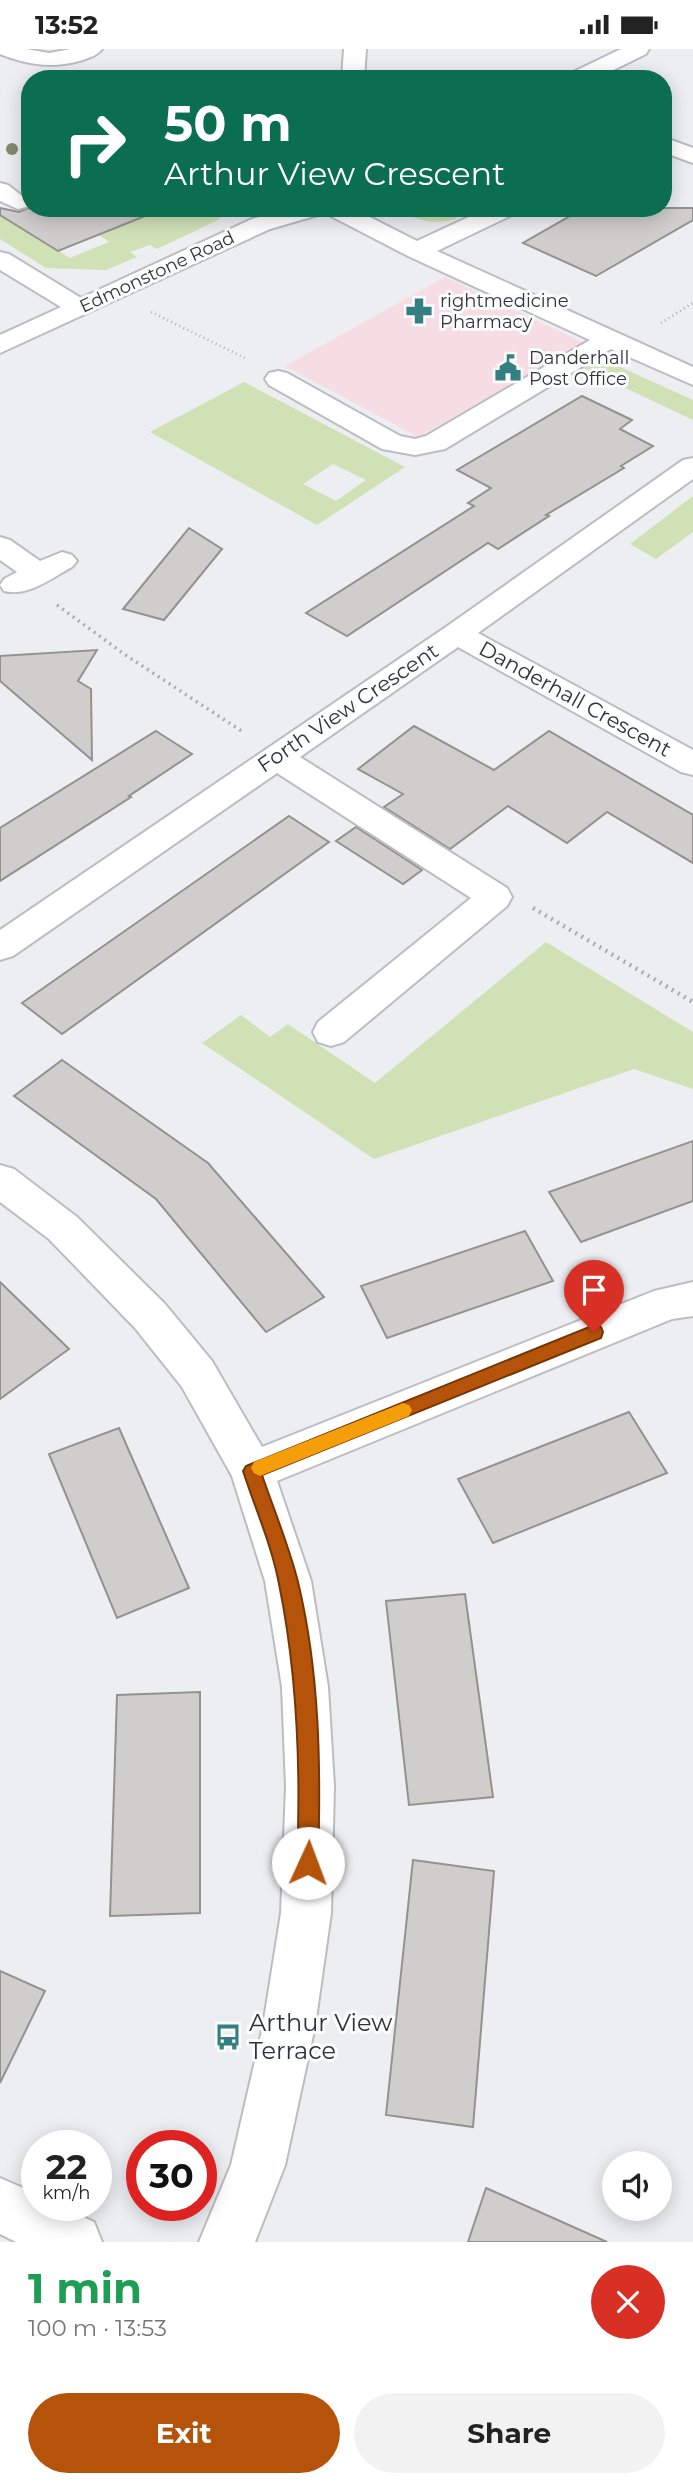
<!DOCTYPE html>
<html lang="en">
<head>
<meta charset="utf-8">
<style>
  body { margin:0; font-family:Montserrat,sans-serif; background:#f2f2f2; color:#222; height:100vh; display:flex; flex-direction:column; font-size:26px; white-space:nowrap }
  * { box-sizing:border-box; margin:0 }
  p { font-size:23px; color:#767676 }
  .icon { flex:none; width:38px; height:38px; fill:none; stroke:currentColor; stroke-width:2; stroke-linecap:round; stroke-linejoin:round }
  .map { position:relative; height:2193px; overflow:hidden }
  .details { display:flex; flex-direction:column; background:#fff; flex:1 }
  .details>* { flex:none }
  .top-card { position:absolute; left:21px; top:21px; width:651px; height:147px; border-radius:28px; box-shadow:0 4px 18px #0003; background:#0b6e4f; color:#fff; overflow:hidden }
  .controls { position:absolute; left:602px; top:2102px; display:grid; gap:14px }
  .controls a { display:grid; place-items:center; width:70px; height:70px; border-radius:50%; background:#fff; box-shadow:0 4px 18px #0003; font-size:35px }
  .speed { position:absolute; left:21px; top:2081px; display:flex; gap:14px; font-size:35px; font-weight:700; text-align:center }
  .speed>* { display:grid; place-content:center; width:91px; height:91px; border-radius:50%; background:#fff; box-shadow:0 4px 18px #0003; line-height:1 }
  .speed small { font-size:18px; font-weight:400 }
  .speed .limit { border:10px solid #d22; background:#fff; color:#111 }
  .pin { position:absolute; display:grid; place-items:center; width:60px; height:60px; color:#fff; margin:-72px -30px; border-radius:50% 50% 50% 0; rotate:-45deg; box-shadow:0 0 7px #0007 }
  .pin .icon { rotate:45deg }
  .me { position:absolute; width:77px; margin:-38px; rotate:2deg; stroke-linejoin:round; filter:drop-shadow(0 0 5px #0008) }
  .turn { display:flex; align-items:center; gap:24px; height:147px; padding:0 28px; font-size:32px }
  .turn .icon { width:91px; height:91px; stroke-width:2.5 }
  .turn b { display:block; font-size:49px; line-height:60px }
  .round { display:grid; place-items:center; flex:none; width:74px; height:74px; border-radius:37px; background:#f2f2f2 }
  .headline { display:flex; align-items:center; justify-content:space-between; height:119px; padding:0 28px }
  h1 { font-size:42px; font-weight:700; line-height:52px; color:#1e9e55 }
  .button { display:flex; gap:14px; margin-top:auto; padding:14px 28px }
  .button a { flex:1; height:80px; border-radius:42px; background:#b45309; color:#fff; font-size:28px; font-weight:700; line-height:80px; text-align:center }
  .button a+a { background:#f2f2f2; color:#222 }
  .status { display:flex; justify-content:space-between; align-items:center; height:49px; padding:0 35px; background:#fff; direction:ltr }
  .status svg { height:19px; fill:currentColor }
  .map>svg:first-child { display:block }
  .commercial { fill:#f6dde4 }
  .green { fill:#d0e1b6; fill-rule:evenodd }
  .building { fill:#d0cecc; stroke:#949290; stroke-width:2 }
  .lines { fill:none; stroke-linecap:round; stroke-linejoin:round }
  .minor-casing { stroke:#bcbdc0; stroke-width:4 }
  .path-far2 { stroke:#abacae; stroke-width:2.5; stroke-dasharray:1 3.5; stroke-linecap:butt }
  .path-far1 { stroke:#abacae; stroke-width:3.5; stroke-dasharray:2 4.5; stroke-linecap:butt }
  .path { stroke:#abacae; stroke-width:4.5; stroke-dasharray:2 5; stroke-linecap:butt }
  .minor { fill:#fff; fill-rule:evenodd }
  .tree { fill:#828a72 }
  .route { fill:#b45309; stroke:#753606; stroke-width:2 }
  .slow { fill:#f59e0b }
  .labels { text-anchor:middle; stroke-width:6; stroke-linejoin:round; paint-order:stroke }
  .far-street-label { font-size:18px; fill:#333334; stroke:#fafcfe }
  .far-poi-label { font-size:18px; fill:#333334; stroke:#fafcfe; text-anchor:start }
  .street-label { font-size:21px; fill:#333334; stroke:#fafcfe }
  .near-poi-label { font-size:24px; fill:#333334; stroke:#fafcfe; text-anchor:start }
</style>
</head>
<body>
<div class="status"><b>13:52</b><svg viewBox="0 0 49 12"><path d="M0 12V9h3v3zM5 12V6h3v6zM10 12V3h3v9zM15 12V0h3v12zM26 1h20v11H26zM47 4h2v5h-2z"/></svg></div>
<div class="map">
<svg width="693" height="2193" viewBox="0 0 693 2193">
  <rect width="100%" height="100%" fill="#edeef1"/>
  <!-- commercial -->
  <path class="commercial" d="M445,228L584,294L418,388L285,317Z"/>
  <!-- green -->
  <g class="green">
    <path d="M96,159H234L216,172L157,200L150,196L130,203L137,208L106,221L46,219L0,190V166L70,209L109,193L99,186L123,176Z"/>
    <path d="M395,159H459L456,170C433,177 415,171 395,159Z"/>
    <path d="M596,311L607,312L693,351V371L577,316Z"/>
    <path d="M244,333L405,418L317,476L150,383ZM333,415L366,431L336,452L303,435Z"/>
    <path d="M693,447V483L656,510L630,495Z"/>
    <path d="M546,893L693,983V1040L634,1020L374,1110L202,994L241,966L270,988L288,975L375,1034Z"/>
  </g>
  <!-- building -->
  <g class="building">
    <path d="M0,159L19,163L28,159L160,161L58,202L0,166Z"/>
    <path d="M584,159H693V171L596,227L523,194Z"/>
    <path d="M582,347L632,371L620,380L653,397L621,417L624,419L546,466L549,467L498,500L488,494L347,587L306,564L474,457L468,454L491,439L457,421Z"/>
    <path d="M189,479L222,500L164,571L123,560Z"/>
    <path d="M97,601L78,632L91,640L92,711L0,632V607Z"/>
    <path d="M414,677L494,721L549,682L693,766V814L607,763L567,794L508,757L450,800L384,758L403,745L358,720Z"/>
    <path d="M156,682L192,705L129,747L131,748L0,832V779Z"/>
    <path d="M289,767L329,793L62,985L22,954Z"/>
    <path d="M356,778L422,821L403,835L336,792Z"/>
    <path d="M62,1011L208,1114L324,1248L266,1283L156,1150L14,1047Z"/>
    <path d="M693,1092V1152L581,1193L549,1143Z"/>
    <path d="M525,1182L553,1232L387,1289L361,1237Z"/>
    <path d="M0,1233L69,1300L0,1350Z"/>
    <path d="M629,1363L667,1424L493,1494L458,1430Z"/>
    <path d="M119,1379L189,1539L117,1569L49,1405Z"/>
    <path d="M465,1545L493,1748L409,1756L386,1552Z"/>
    <path d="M200,1643V1864L110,1867L117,1646Z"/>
    <path d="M413,1811L494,1822L473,2078L386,2066Z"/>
    <path d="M0,1922L45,1942L0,2034Z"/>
    <path d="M486,2139L607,2193H468Z"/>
  </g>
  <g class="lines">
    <!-- minor casing -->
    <g class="minor-casing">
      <g id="minor">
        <path d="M0,0H26L49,4L71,0H102C97,7 90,8 83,11C53,20 28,16 0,5Z"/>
        <path d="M344,0H366L364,30H342Z"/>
        <path d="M621,0H649L646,5L595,30H566L569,25Z"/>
        <path d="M663,88L693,99V114L663,103Z"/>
        <path d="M0,134L8,136L30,153L26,158L18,160L0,152Z"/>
        <path d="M290,159H352L417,192L488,159H520L516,164L437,202L693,318V336L611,300L445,400L415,406L382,400L269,336L265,330L269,324L278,322L287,324L400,387L415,390L426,387L590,291L408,207L325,164L270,180L0,304V286L61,258L0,221V203L9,205L81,249L252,170Z"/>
        <path d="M693,409V430L478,584L693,701V726L681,723L458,598L300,708L507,839L512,848L507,857L344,993L331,997L318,993L313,983L318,973L471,849L277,724L13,907L0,911V881L446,578L683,411Z"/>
        <path d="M0,488L10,491L40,512L62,503L72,506L77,512L72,518C52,529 28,548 4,542L0,536L4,530L17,523L0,511Z"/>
        <path d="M0,1116L14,1120L77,1168L165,1255L212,1312L262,1398L654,1242L693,1233V1267L672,1270L277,1432L311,1532L328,1638L334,1737L331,1864L315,1977L285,2116L255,2193H199L231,2116L263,1977L281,1864L286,1737L282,1638L265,1532L232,1427L182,1338L135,1279L49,1190L0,1153Z"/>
        <path d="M0,2129L37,2145V2156H58L94,2173L102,2193H16L0,2185Z"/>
      </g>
    </g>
    <!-- path-far2 -->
    <g class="path-far2">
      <path d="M151,263L247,310"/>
      <path d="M661,274L693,254"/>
    </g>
    <!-- path-far1 -->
    <path class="path-far1" d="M57,556L124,605L243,683"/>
    <!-- path -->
    <path class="path" d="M533,859L693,953"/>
    <!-- minor -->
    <use href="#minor" class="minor"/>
  </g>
  <!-- trees -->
  <circle class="tree" cx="12" cy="100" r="6"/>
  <!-- route -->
  <path class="route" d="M594,1276L601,1278L603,1283L601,1289L262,1426C274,1461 289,1497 298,1533C320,1624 321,1720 318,1814L315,1821L308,1824L300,1821L297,1814C301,1720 298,1628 279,1535C272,1497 255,1459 243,1422L246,1417Z"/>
  <!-- slow -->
  <path class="slow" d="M403,1354L409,1356L412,1361L409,1367L260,1427L254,1424L251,1419L254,1413Z"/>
  <!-- icons -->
  <defs>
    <g id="pharmacy-bare" transform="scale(2.1)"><path d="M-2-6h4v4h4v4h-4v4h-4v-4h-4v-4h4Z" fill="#357e81" stroke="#fafcfe" stroke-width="2.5" paint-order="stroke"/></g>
    <g id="civic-bare" transform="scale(2.1)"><path d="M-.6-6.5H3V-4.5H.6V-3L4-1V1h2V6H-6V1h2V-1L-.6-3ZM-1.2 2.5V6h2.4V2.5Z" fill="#357e81" stroke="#fafcfe" stroke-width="2.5" paint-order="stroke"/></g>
    <g id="bus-bare" transform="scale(2.1)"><path d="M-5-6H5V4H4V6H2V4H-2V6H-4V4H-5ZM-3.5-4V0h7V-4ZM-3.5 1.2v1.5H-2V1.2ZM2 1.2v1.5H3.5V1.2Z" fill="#357e81" stroke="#fafcfe" stroke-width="2.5" paint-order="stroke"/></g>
  </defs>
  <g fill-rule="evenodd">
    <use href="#pharmacy-bare" x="419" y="262"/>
    <use href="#civic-bare" x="508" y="319"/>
    <use href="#bus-bare" x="228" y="1988"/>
  </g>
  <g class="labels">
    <!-- far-street labels -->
    <g class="far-street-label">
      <text transform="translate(157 223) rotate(-25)" y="6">Edmonstone Road</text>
    </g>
    <!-- far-poi labels -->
    <g class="far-poi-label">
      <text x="440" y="258">rightmedicine<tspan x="440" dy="21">Pharmacy</tspan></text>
      <text x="529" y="315">Danderhall<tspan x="529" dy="21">Post Office</tspan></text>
    </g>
    <!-- street labels -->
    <g class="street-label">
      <text transform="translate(575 650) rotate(29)" y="7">Danderhall Crescent</text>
      <text transform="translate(348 659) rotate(-34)" y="7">Forth View Crescent</text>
    </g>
    <!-- near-poi labels -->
    <g class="near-poi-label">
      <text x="249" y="1982">Arthur View<tspan x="249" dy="28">Terrace</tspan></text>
    </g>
  </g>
</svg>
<div class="controls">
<a><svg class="icon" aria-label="sound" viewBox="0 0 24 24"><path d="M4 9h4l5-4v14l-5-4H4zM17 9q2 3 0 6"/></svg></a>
</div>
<div class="speed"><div>22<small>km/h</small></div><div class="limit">30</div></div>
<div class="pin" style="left:594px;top:1283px;background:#d93025"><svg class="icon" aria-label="arrive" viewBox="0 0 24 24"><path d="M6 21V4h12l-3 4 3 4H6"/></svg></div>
<svg class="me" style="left:308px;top:1814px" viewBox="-20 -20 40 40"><circle r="19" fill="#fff"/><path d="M0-13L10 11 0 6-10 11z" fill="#b45309"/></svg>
<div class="top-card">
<div class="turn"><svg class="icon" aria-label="right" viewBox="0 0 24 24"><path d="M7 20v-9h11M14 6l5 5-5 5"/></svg><div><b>50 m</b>Arthur View Crescent</div></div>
</div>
</div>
<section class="details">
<div class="headline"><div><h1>1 min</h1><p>100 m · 13:53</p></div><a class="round" style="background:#d93025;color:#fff"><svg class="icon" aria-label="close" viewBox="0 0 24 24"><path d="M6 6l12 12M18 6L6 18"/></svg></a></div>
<div class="button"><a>Exit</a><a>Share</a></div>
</section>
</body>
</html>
